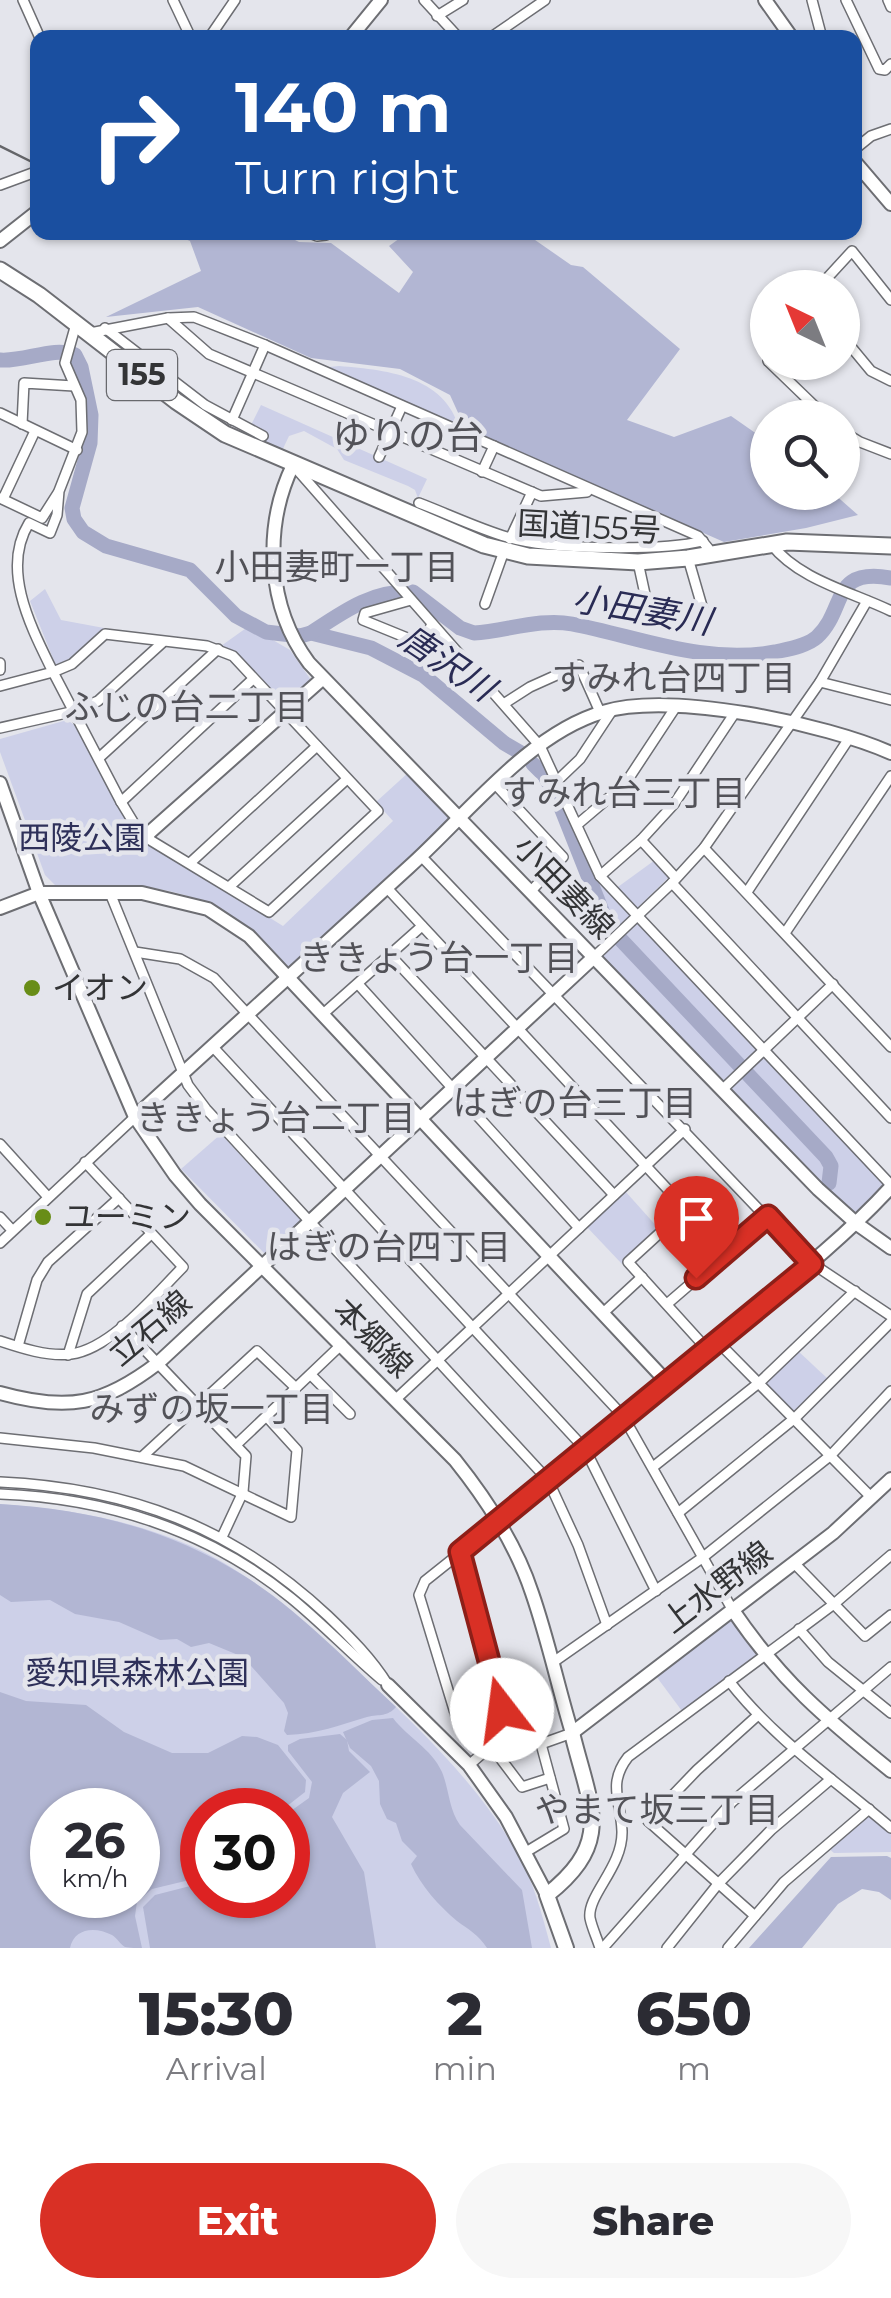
<!DOCTYPE html>
<html lang="en">
<head>
<meta charset="utf-8">
<style>
  body { margin:0; font-family:Montserrat,"Noto Sans JP",sans-serif; background:#f7f7f7; color:#2b2b33; height:100vh; display:flex; flex-direction:column; font-size:38px; white-space:nowrap }
  * { box-sizing:border-box; margin:0 }
  p { font-size:32px; color:#7c7c81 }
  .icon { flex:none; width:55px; height:55px; fill:none; stroke:currentColor; stroke-width:2; stroke-linecap:round; stroke-linejoin:round }
  .map { position:relative; height:1948px; overflow:hidden }
  .details { display:flex; flex-direction:column; background:#fff; flex:1 }
  .details>* { flex:none }
  .hud { position:absolute; left:30px; top:30px; width:832px; height:210px; border-radius:20px; box-shadow:0 2px 8px #0004; background:#1a4fa0; color:#fff; overflow:hidden }
  .needle { width:65px; rotate:317deg }
  .fabs { position:absolute; left:750px; top:270px; display:grid; gap:20px }
  .fabs a { display:grid; place-items:center; width:110px; height:110px; border-radius:50%; background:#fff; box-shadow:0 2px 8px #0004; font-size:50px }
  .speed { position:absolute; left:30px; top:1788px; display:flex; gap:20px; font-size:50px; font-weight:700; text-align:center }
  .speed>* { display:grid; place-content:center; width:130px; height:130px; border-radius:50%; background:#fff; box-shadow:0 2px 8px #0004; line-height:1 }
  .speed small { font-size:25px; font-weight:400 }
  .speed .limit { border:15px solid #d22; background:#fff; color:#111 }
  .pin { position:absolute; display:grid; place-items:center; width:85px; height:85px; color:#fff; margin:-102px -42px; border-radius:50% 50% 50% 0; rotate:-45deg; box-shadow:0 0 10px #0007 }
  .pin .icon { rotate:45deg }
  .me { position:absolute; width:110px; margin:-55px; rotate:345deg; stroke-linejoin:round; filter:drop-shadow(0 0 8px #0008) }
  .turn { display:flex; align-items:center; gap:35px; height:210px; padding:0 40px; font-size:45px }
  .turn .icon { width:130px; height:130px; stroke-width:2.5 }
  .turn b { display:block; font-size:70px; line-height:85px }
  .eta { display:flex; justify-content:space-evenly; align-items:center; height:170px; text-align:center }
  .eta b { font-size:60px; font-weight:800; line-height:70px }
  .primary-button { display:flex; gap:20px; margin-top:auto; padding:20px 40px }
  .primary-button a { flex:1; height:115px; border-radius:60px; background:#d93025; color:#fff; font-size:40px; font-weight:800; line-height:115px; text-align:center }
  .primary-button a+a { background:#f7f7f7; color:#2b2b33 }
  .map>svg:first-child { display:block }
  .green { fill:#cdd0e8; fill-rule:evenodd }
  .forest { fill:#b2b6d3; fill-rule:evenodd }
  .lines { fill:none; stroke-linecap:round; stroke-linejoin:round }
  .river { stroke:#a6aac7; stroke-width:15 }
  .street-casing { stroke:#6d6e73; stroke-width:12 }
  .secondary-casing { stroke:#6d6e73; stroke-width:16 }
  .primary-casing { stroke:#6d6e73; stroke-width:18 }
  .highway-casing { stroke:#6d6e73; stroke-width:19 }
  .street { stroke:#fff; stroke-width:9 }
  .secondary { stroke:#fff; stroke-width:12 }
  .primary { stroke:#fff; stroke-width:14 }
  .highway { stroke:#fff; stroke-width:15 }
  .rail { stroke:#646569; stroke-width:2.5 }
  .route-casing { stroke:#8d1f18; stroke-width:25 }
  .route { stroke:#d93025; stroke-width:18 }
  .poi-dot { fill:#688d17; stroke:#e4e5ec; stroke-width:4 }
  .labels { text-anchor:middle; stroke-width:9; stroke-linejoin:round; paint-order:stroke }
  .shield { fill:#e4e5ec; stroke:#68696d; stroke-width:2.5 }
  .shield-label { font-size:30px; font-weight:bold; fill:#333436 }
  .street-label { font-size:32px; fill:#333436; stroke:#e4e5ec }
  .park-label { font-size:32px; fill:#2e3059; stroke:#e4e5ec }
  .poi-label { font-size:32px; fill:#333436; stroke:#e4e5ec; text-anchor:start }
  .neighbourhood-label { font-size:35px; fill:#525258; stroke:#e4e5ec }
  .water-label { font-size:35px; font-style:italic; fill:#292b54; stroke:#e4e5ec }
  .quarter-label { font-size:38px; fill:#525258; stroke:#e4e5ec }
</style>
</head>
<body>
<div class="map">
<svg width="891" height="1948" viewBox="0 0 891 1948">
  <rect width="100%" height="100%" fill="#e4e5ec"/>
  <!-- green -->
  <g class="green">
    <path d="M339,366C390,370 449,377 461,435L400,400L310,369Z"/>
    <path d="M261,405L427,479L418,498L415,490L408,486L344,460L337,449L304,431L289,436L280,455L260,447L266,435L250,427Z"/>
    <path d="M45,589L61,620L104,628L68,661L56,666L30,601Z"/>
    <path d="M249,626L290,650L311,680L286,707L235,653L221,646Z"/>
    <path d="M67,720L76,726L135,834L283,926L393,821L376,802L409,772L449,814L447,822L293,966H284C267,951 251,931 232,918C180,881 117,884 56,886L45,875L0,752V739Z"/>
    <path d="M655,860L670,876L631,914L884,1182V1188L861,1211L852,1212L838,1202L602,959V953L620,935L606,920L591,881L596,877L611,892Z"/>
    <path d="M221,1134L301,1220L265,1254L181,1169Z"/>
    <path d="M625,1191L659,1229L622,1264L586,1226Z"/>
    <path d="M797,1350L829,1380L795,1413L765,1382Z"/>
    <path d="M0,1504C67,1509 129,1519 191,1546C254,1574 305,1622 354,1668C413,1722 474,1779 515,1849C533,1879 542,1914 551,1948H0ZM52,1810H138V1895H52ZM202,1810H288V1895H202Z"/>
    <path d="M727,1621L734,1622L758,1652L757,1656L682,1711L656,1676Z"/>
    <path d="M872,1815L891,1831V1852L834,1853L828,1848L865,1816Z"/>
  </g>
  <!-- forest -->
  <g class="forest">
    <path d="M170,233H281L299,242L331,243L399,293L413,272L389,246L407,233H525L571,265L583,267L680,349L627,420L674,437L731,416L767,441L768,492L833,493L858,515L806,528L724,542L465,428L450,395L400,369L311,358L198,307L106,317L201,271L190,241Z"/>
    <path d="M0,1504C88,1509 170,1529 246,1577C301,1612 349,1663 396,1707C387,1717 380,1714 367,1717C340,1725 317,1734 287,1735L284,1731L288,1713L284,1703L243,1657L209,1643L191,1647L177,1639L160,1640L119,1622L75,1614L50,1600L11,1602L0,1595Z"/>
    <path d="M0,1692L26,1701L86,1705L124,1732L172,1753H208L242,1736L257,1737L278,1745L306,1780L305,1792L282,1810H202V1877L152,1889L137,1902L135,1916L142,1948C138,1948 129,1948 125,1947C120,1944 117,1938 112,1935C95,1926 74,1928 70,1948H0ZM138,1810V1895H52V1810Z"/>
    <path d="M393,1718C408,1738 431,1748 442,1772C449,1789 449,1810 460,1825L522,1890L532,1948H487C478,1934 469,1930 457,1921C439,1906 421,1886 411,1864L417,1856L402,1841L396,1823L387,1819L380,1804L379,1781L371,1766L350,1748L343,1732L372,1720Z"/>
    <path d="M340,1734L347,1740L349,1751L370,1772L343,1793L332,1817L364,1872L376,1948H150L143,1907L155,1895L202,1883V1895H288V1813L309,1798L312,1782L288,1751V1745L300,1739Z"/>
    <path d="M887,1856L891,1858V1900L879,1892L862,1889L838,1904L802,1948H749L831,1857Z"/>
  </g>
  <g class="lines">
    <!-- river -->
    <g class="river">
      <path d="M0,360C25,362 53,346 75,355L81,367L91,415L90,443L72,508L74,519L83,532L106,546L190,570L236,616L266,632L300,636L311,633L371,648L423,675L504,743L521,753"/>
      <path d="M311,633C344,611 373,590 413,592L460,628L474,633C506,631 540,618 572,624C639,637 704,665 775,652C788,649 807,646 817,637C847,609 830,567 891,578"/>
      <path d="M533,764L545,776L560,805L608,926L826,1157L831,1166L829,1183"/>
    </g>
    <!-- street casing -->
    <g class="street-casing">
      <g id="street">
        <path d="M23,0L40,38"/>
        <path d="M173,0L191,38"/>
        <path d="M424,0L459,38"/>
        <path d="M812,0L822,38"/>
        <path d="M846,0L879,69L885,70L891,64"/>
        <path d="M888,0L891,7"/>
        <path d="M437,16L463,0"/>
        <path d="M209,38L235,0"/>
        <path d="M490,38L545,0"/>
        <path d="M855,149L871,136L891,129"/>
        <path d="M0,185L38,171"/>
        <path d="M307,232L317,236L326,235"/>
        <path d="M818,288L852,251L891,300"/>
        <path d="M168,318L209,354L541,496L587,492"/>
        <path d="M105,328L205,405L263,436"/>
        <path d="M90,333L168,318L194,317L265,345L698,536L708,548L707,555"/>
        <path d="M842,336L871,371L891,381"/>
        <path d="M768,343V361"/>
        <path d="M769,362L827,418"/>
        <path d="M0,413L77,450"/>
        <path d="M232,420L265,345"/>
        <path d="M22,424L24,383L74,386"/>
        <path d="M842,431L860,442L891,454"/>
        <path d="M379,457L402,406"/>
        <path d="M293,465L540,746L600,876L891,1185"/>
        <path d="M482,472L494,446"/>
        <path d="M0,498L42,518L58,493"/>
        <path d="M3,499L35,431"/>
        <path d="M419,503C448,514 477,528 507,537C548,550 662,551 703,541"/>
        <path d="M510,539L532,492"/>
        <path d="M771,544C799,580 852,592 891,611"/>
        <path d="M688,558L706,620"/>
        <path d="M638,562L651,622"/>
        <path d="M411,600L365,613L363,620L422,644L432,624"/>
        <path d="M485,604L504,551"/>
        <path d="M105,634L207,646L233,656L378,811L269,912L150,840L149,833L141,831L135,825L121,802L53,672L72,664Z"/>
        <path d="M0,663V670"/>
        <path d="M820,682L891,700"/>
        <path d="M0,686L53,672C32,629 0,570 29,523L50,533L57,515L59,491L82,432L81,400L65,363L76,324"/>
        <path d="M505,703L530,687L579,665L600,712"/>
        <path d="M0,728L75,711L98,701L162,643"/>
        <path d="M100,757L218,649"/>
        <path d="M557,781L580,759L613,709"/>
        <path d="M495,784L563,857L531,891"/>
        <path d="M121,802L253,679"/>
        <path d="M578,824L625,784L677,705"/>
        <path d="M641,840L676,878"/>
        <path d="M704,848L891,1047"/>
        <path d="M421,856L807,1260L891,1316"/>
        <path d="M190,863L317,746"/>
        <path d="M600,876L641,840L674,804L734,714"/>
        <path d="M672,883L891,1118"/>
        <path d="M229,887L347,779"/>
        <path d="M387,888L726,1252"/>
        <path d="M747,892L850,737"/>
        <path d="M110,893L188,1085L206,1109L548,1480L578,1545L607,1625"/>
        <path d="M785,933L891,776"/>
        <path d="M135,952L180,959L214,978L623,1416L732,1609"/>
        <path d="M391,956L614,1195"/>
        <path d="M594,957L672,883L704,848L820,682L867,601"/>
        <path d="M358,984L579,1228"/>
        <path d="M323,1014L422,926"/>
        <path d="M213,1047L585,1449L656,1591"/>
        <path d="M722,1090L833,984"/>
        <path d="M0,1144L48,1197"/>
        <path d="M686,1209L628,1262L706,1348"/>
        <path d="M0,1217L12,1230"/>
        <path d="M0,1243L135,1117"/>
        <path d="M667,1304L768,1217"/>
        <path d="M602,1314L642,1277"/>
        <path d="M122,1326L246,1456L243,1492L222,1537"/>
        <path d="M716,1340L872,1498"/>
        <path d="M0,1341C21,1348 48,1357 71,1354C111,1349 155,1295 183,1267L85,1162"/>
        <path d="M18,1346L37,1280L48,1262L119,1198"/>
        <path d="M68,1355L87,1294L151,1234"/>
        <path d="M311,1375L350,1414"/>
        <path d="M395,1400L685,1129"/>
        <path d="M0,1438L94,1448L184,1466L291,1517L297,1450L267,1417"/>
        <path d="M236,1445L342,1344"/>
        <path d="M143,1456L257,1351L296,1388"/>
        <path d="M653,1467L760,1382L855,1291"/>
        <path d="M0,1482C129,1488 233,1527 328,1616C350,1637 372,1659 388,1685"/>
        <path d="M0,1494C106,1498 208,1530 291,1598C323,1624 351,1654 382,1680"/>
        <path d="M678,1513L795,1418L891,1322"/>
        <path d="M499,1522L425,1581L419,1595L459,1726L468,1730C493,1708 516,1708 548,1713"/>
        <path d="M460,1552L509,1735L541,1744L572,1733"/>
        <path d="M794,1563L865,1636L891,1615"/>
        <path d="M799,1629L828,1662L891,1713"/>
        <path d="M552,1663L702,1558L831,1455L891,1391"/>
        <path d="M729,1681C775,1740 835,1780 891,1828"/>
        <path d="M469,1765L491,1746L522,1787L550,1778"/>
        <path d="M526,1852L564,1829L541,1744"/>
        <path d="M755,1916L648,1821L697,1770L757,1716"/>
        <path d="M600,1948C597,1938 592,1928 590,1918C587,1895 623,1867 622,1831C621,1801 607,1784 628,1757L834,1604L891,1555"/>
        <path d="M603,1948L732,1802L891,1667"/>
        <path d="M667,1948L718,1884L771,1830L831,1779"/>
        <path d="M728,1948L784,1882L869,1809"/>
      </g>
    </g>
    <!-- secondary casing -->
    <g class="secondary-casing">
      <g id="secondary">
        <path d="M765,0L792,38"/>
        <path d="M350,38L381,0"/>
        <path d="M855,162L891,204"/>
        <path d="M0,241L38,211"/>
        <path d="M293,465C263,527 267,607 309,663L818,1189L857,1224L891,1248"/>
        <path d="M0,783L39,893L135,1117L175,1175L200,1204L455,1460C487,1500 516,1544 532,1593C548,1639 558,1687 572,1733L833,1533L891,1479"/>
        <path d="M149,833L322,679"/>
        <path d="M0,908L39,893H142L208,909L249,936L666,1381"/>
        <path d="M135,1117C226,1033 318,950 409,867C466,816 528,734 603,712C671,691 826,724 891,753"/>
        <path d="M0,1393C68,1412 103,1405 158,1363L594,957"/>
        <path d="M499,1522C570,1463 640,1402 711,1344C773,1293 837,1246 891,1187"/>
        <path d="M732,1609C781,1681 825,1718 891,1771"/>
        <path d="M388,1685L469,1765L506,1817L547,1895"/>
      </g>
    </g>
    <!-- primary casing -->
    <g class="primary-casing">
      <path id="primary" d="M566,1948L547,1895C615,1841 590,1807 572,1733"/>
    </g>
    <!-- highway casing -->
    <g class="highway-casing">
      <path id="highway" d="M0,270L39,295L176,401L225,434L484,545L528,556L638,562L688,558L787,542L891,546"/>
    </g>
    <!-- street -->
    <use href="#street" class="street"/>
    <!-- secondary -->
    <use href="#secondary" class="secondary"/>
    <!-- primary -->
    <use href="#primary" class="primary"/>
    <!-- highway -->
    <use href="#highway" class="highway"/>
    <!-- rail -->
    <path class="rail" d="M0,146L38,165"/>
  </g>
  <g class="lines">
    <!-- route casing -->
    <g class="route-casing">
      <path id="route" d="M502,1710L460,1552L812,1264L768,1216L696,1278"/>
    </g>
    <!-- route -->
    <use href="#route" class="route"/>
  </g>
  <!-- markers -->
  <g class="poi-dot">
    <circle cx="32" cy="988" r="10"/>
    <circle cx="43" cy="1217" r="10"/>
  </g>
  <g class="labels">
    <!-- shield labels -->
    <rect class="shield" x="107" y="350" width="70" height="50" rx="8"/>
    <g class="shield-label">
      <text x="142" y="385">155</text>
    </g>
    <!-- street labels -->
    <g class="street-label">
      <text transform="translate(589 527) rotate(3)" y="11">国道155号</text>
      <text transform="translate(564 887) rotate(46)" y="11">小田妻線</text>
      <text transform="translate(150 1328) rotate(-40)" y="11">立石線</text>
      <text transform="translate(373 1338) rotate(45)" y="11">本郷線</text>
      <text transform="translate(717 1587) rotate(-37)" y="11">上水野線</text>
    </g>
    <!-- park labels -->
    <g class="park-label">
      <text x="82" y="849">西陵公園</text>
      <text x="137" y="1684">愛知県森林公園</text>
    </g>
    <!-- poi labels -->
    <g class="poi-label">
      <text x="52" y="999">イオン</text>
      <text x="63" y="1228">ユーミン</text>
    </g>
    <!-- neighbourhood labels -->
    <g class="neighbourhood-label">
      <text x="337" y="579">小田妻町一丁目</text>
      <text x="674" y="690">すみれ台四丁目</text>
      <text x="187" y="719">ふじの台二丁目</text>
      <text x="624" y="805">すみれ台三丁目</text>
      <text x="439" y="970">ききょう台一丁目</text>
      <text x="575" y="1115">はぎの台三丁目</text>
      <text x="276" y="1130">ききょう台二丁目</text>
      <text x="389" y="1259">はぎの台四丁目</text>
      <text x="212" y="1421">みずの坂一丁目</text>
      <text x="657" y="1822">やまて坂三丁目</text>
    </g>
    <!-- water labels -->
    <g class="water-label">
      <text transform="translate(642 610) rotate(10)" y="12">小田妻川</text>
      <text transform="translate(447 663) rotate(34)" y="12">唐沢川</text>
    </g>
    <!-- quarter labels -->
    <g class="quarter-label">
      <text x="408" y="449">ゆりの台</text>
    </g>
  </g>
</svg>
<div class="fabs">
<a><svg class="needle" viewBox="-14 -14 28 28"><path d="M0-13l5 13h-10z" fill="#e53935"/><path d="M0 13l5-13h-10z" fill="#7c7c81"/></svg></a>
<a><svg class="icon" aria-label="search" viewBox="0 0 24 24"><circle cx="10" cy="10" r="6"/><path d="M15 15l6 6"/></svg></a>
</div>
<div class="speed"><div>26<small>km/h</small></div><div class="limit">30</div></div>
<div class="pin" style="left:696px;top:1278px;background:#d93025"><svg class="icon" aria-label="arrive" viewBox="0 0 24 24"><path d="M6 21V4h12l-3 4 3 4H6"/></svg></div>
<svg class="me" style="left:502px;top:1710px" viewBox="-20 -20 40 40"><circle r="19" fill="#fff"/><path d="M0-13L10 11 0 6-10 11z" fill="#d93025"/></svg>
<div class="hud">
<div class="turn"><svg class="icon" aria-label="right" viewBox="0 0 24 24"><path d="M7 20v-9h11M14 6l5 5-5 5"/></svg><div><b>140 m</b>Turn right</div></div>
</div>
</div>
<section class="details">
<div class="eta">
<div><b>15:30</b><p>Arrival</p></div>
<div><b>2</b><p>min</p></div>
<div><b>650</b><p>m</p></div>
</div>
<div class="primary-button"><a>Exit</a><a>Share</a></div>
</section>
</body>
</html>
